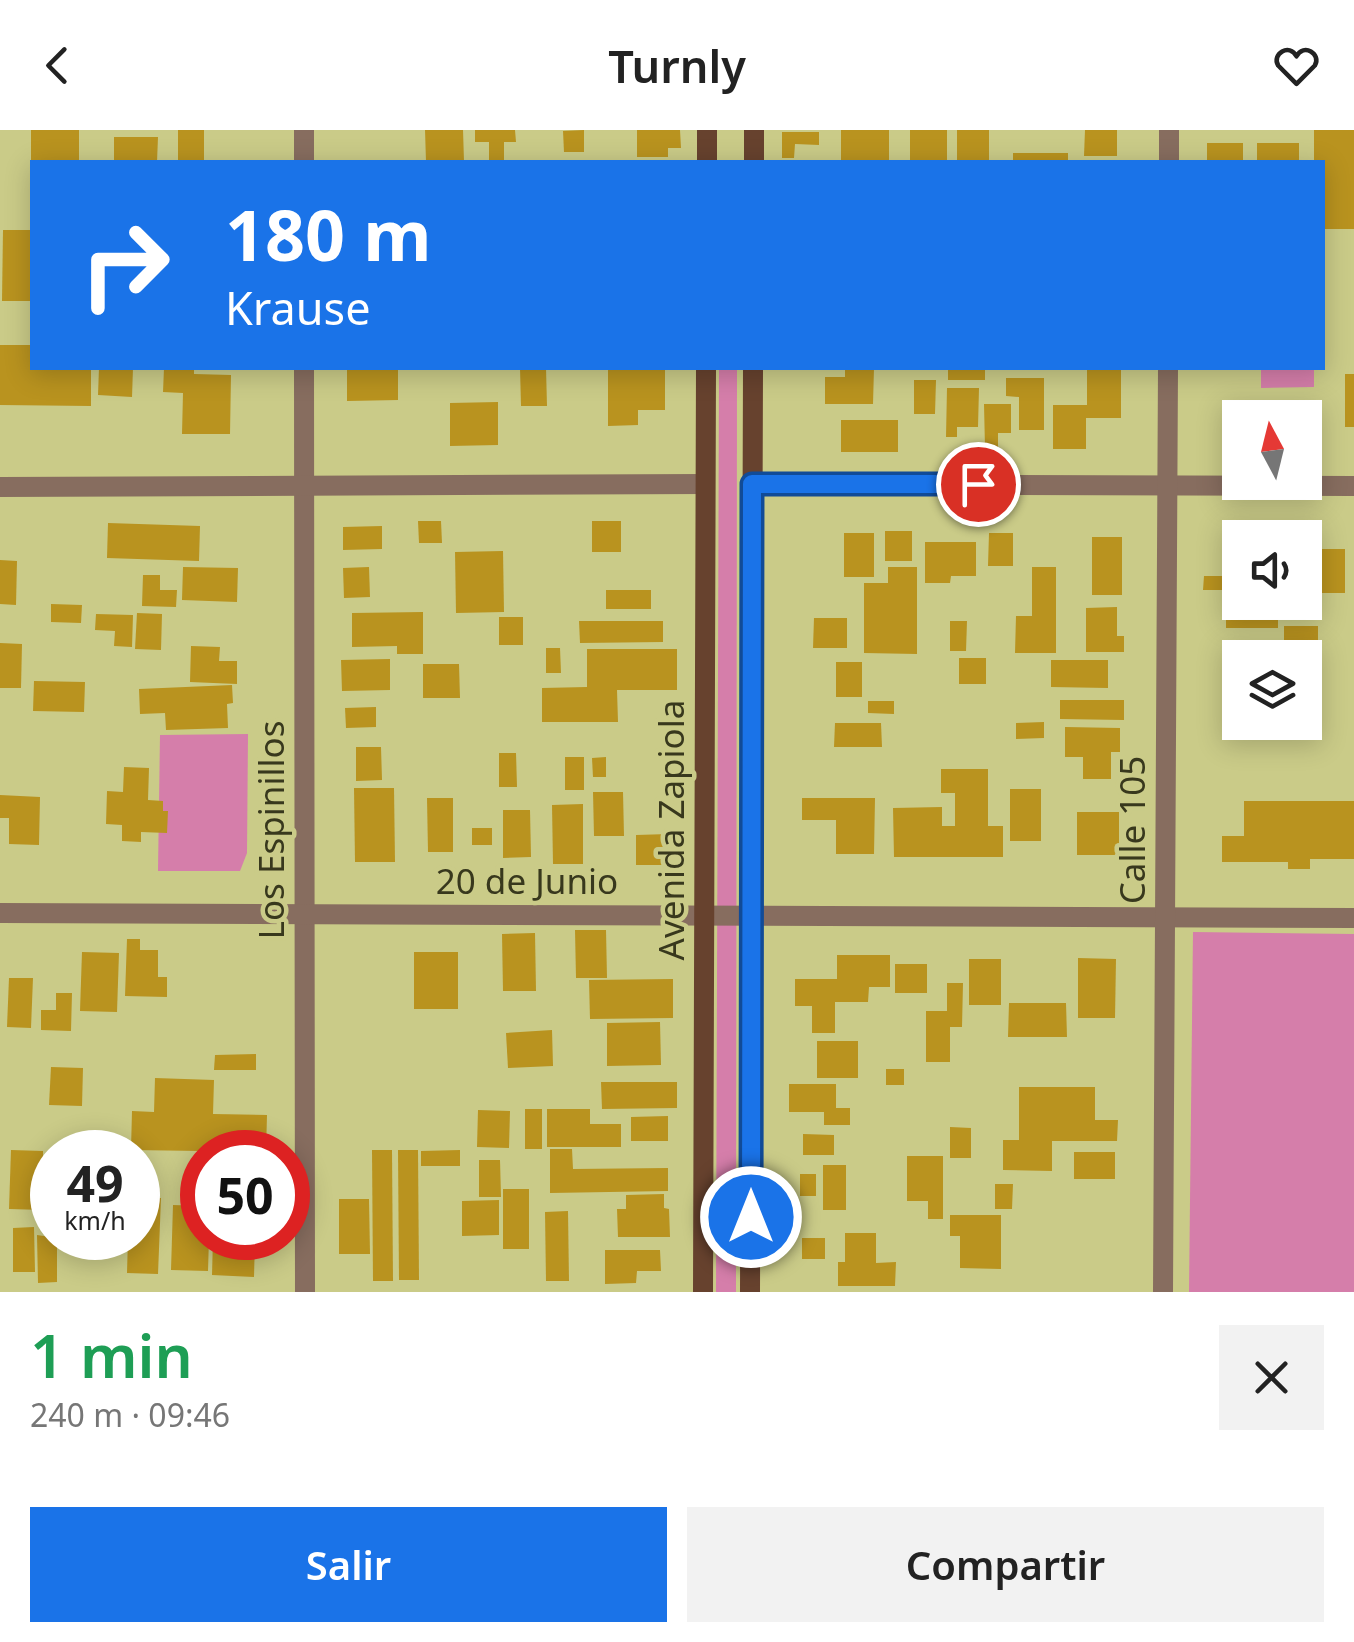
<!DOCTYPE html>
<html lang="es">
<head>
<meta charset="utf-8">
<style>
  body { margin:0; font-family:"Noto Sans",sans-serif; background:#f2f2f2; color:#222; height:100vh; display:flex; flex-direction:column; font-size:38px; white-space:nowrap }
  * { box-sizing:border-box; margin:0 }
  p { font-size:32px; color:#767676 }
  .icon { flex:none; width:55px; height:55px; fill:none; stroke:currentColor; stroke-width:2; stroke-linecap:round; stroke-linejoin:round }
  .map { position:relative; height:1162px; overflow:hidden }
  .side { display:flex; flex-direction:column; background:#fff; flex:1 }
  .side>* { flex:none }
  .hud { position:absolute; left:30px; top:30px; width:1295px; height:210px; border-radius:0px; box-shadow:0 5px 25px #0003; background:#1a73e8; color:#fff; overflow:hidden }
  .needle { width:65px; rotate:353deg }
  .buttons { position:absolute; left:1222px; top:270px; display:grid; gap:20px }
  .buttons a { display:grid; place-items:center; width:100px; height:100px; border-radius:0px; background:#fff; box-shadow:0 5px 25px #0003; font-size:50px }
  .speed { position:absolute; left:30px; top:1000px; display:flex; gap:20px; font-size:50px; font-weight:700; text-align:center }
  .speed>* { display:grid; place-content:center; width:130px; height:130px; border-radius:50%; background:#fff; box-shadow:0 5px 25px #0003; line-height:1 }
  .speed small { font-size:25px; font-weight:400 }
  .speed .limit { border:15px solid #d22; background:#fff; color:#111 }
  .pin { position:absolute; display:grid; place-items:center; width:85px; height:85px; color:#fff; margin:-42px; border:5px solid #fff; border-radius:50%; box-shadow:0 2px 10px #0007 }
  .me { position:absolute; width:110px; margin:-55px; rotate:0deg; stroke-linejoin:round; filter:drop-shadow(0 0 8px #0008) }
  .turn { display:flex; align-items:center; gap:35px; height:210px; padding:0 30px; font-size:45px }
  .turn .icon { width:130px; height:130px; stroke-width:2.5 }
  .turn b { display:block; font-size:70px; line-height:85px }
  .round { display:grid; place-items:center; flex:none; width:105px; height:105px; border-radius:0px; background:#f2f2f2 }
  .headline { display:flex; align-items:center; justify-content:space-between; height:170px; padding:0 30px }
  h1 { font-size:60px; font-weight:600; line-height:75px; color:#1e9e55 }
  .cta { display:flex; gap:20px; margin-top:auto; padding:20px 30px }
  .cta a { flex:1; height:115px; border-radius:0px; background:#1a73e8; color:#fff; font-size:40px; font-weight:600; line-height:115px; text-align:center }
  .cta a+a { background:#f2f2f2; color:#222 }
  header { display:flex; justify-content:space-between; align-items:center; height:130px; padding:0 30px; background:#fff; font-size:45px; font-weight:600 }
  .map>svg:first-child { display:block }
  .green { fill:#d57eaa }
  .building { fill:#b9931f }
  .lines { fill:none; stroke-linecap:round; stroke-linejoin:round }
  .minor { stroke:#876d5f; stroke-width:20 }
  .secondary { stroke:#67422e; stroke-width:20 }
  .route-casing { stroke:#114b97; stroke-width:25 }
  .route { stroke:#1a73e8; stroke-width:18 }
  .labels { text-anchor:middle; stroke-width:9; stroke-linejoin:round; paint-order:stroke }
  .street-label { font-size:35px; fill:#38381d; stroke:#cacb88 }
</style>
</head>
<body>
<header><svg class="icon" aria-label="back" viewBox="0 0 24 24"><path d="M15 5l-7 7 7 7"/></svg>Turnly<svg class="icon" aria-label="heart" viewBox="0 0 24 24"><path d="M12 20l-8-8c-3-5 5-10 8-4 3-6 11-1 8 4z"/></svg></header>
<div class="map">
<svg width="1354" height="1162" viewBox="0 0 1354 1162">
  <rect width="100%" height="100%" fill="#cacb88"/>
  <!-- green -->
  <g class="green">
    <path d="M719,238H737L736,1162H716Z"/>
    <path d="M1261,238H1314V257L1261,258Z"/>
    <path d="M248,604L247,723L240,741H158L160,605Z"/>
    <path d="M1193,802L1354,804V1162H1189Z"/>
  </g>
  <!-- building -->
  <g class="building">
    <rect x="31" y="0" width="48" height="32"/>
    <rect x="178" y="0" width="26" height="32"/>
    <path d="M425,0H463L464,32H426Z"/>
    <path d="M475,0H515L516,12H504V32H489V12H475Z"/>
    <path d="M584,0V22H564L563,1Z"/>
    <path d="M637,0H680L681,18H668V27H637Z"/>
    <rect x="841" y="0" width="48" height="32"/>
    <rect x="910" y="0" width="37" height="32"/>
    <rect x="957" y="0" width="32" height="32"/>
    <path d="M1085,0H1117V26H1084Z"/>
    <path d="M1314,0H1354V99H1322V32H1314Z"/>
    <path d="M782,2H819V15L795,14L794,28H782Z"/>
    <path d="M114,7H158L157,32H114Z"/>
    <rect x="1207" y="13" width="36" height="19"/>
    <rect x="1257" y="13" width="42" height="19"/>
    <rect x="1013" y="23" width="55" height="9"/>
    <path d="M3,100H32V171H2Z"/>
    <path d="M0,215H32V238H91V276L0,275Z"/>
    <path d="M99,238H133L132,267L98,265Z"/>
    <path d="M164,238H194V244L231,245L230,304H182L183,263L163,262Z"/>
    <path d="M347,238H398V270L347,271Z"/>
    <path d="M520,238H546L547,276H521Z"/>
    <path d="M608,238H665V280H638V295L608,296Z"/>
    <path d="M845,238H874L873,274H825V247H845Z"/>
    <rect x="948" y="238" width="37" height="12"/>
    <path d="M1087,238H1121V288H1086V319H1053V275H1087Z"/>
    <rect x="1345" y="244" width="9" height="53"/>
    <path d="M1006,248H1044V300H1019V267L1006,266Z"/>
    <path d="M914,250H936L935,284H914Z"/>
    <path d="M947,258H979L978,297H957V307H946Z"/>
    <path d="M498,272V315L450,316V273Z"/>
    <path d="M984,274H1011V303H998V318H985Z"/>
    <rect x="841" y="290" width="57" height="32"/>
    <path d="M418,391H441L442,413H419Z"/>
    <rect x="592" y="391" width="29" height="31"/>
    <path d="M108,393L200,396L199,431L107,428Z"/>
    <path d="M382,396V419L343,420V397Z"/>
    <rect x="885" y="401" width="27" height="30"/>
    <rect x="844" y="403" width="30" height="44"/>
    <path d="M989,403H1013V436H988Z"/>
    <rect x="1092" y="407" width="30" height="58"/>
    <path d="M925,412H976V446H951L950,453H925Z"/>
    <rect x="1318" y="419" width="27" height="44"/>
    <path d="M503,421L504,482L456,483L455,422Z"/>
    <path d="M0,430L17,431L16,475L0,474Z"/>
    <path d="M1223,430H1240V460H1203L1204,446H1223Z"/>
    <path d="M183,437L238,438L237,472L182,470Z"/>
    <path d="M369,437L370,467L344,468L343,438Z"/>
    <path d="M888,437H917V524L864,523V453H888Z"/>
    <path d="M1032,437H1056V523H1015L1016,486H1032Z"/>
    <path d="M143,445H160V460H177L176,477L142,476Z"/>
    <rect x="606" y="460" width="45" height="19"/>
    <path d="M1226,469L1278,472V498H1226Z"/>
    <path d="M51,474L82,475L81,493L51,492Z"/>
    <path d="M1117,477V506H1124V522H1086V478Z"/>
    <path d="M423,482V524H397V516L352,517V483Z"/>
    <path d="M137,483L162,484L161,520L135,519Z"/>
    <path d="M96,484L133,485L132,517L114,516L115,501L95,500Z"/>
    <rect x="499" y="487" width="24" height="28"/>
    <path d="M814,488H847V518H813Z"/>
    <path d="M579,491H663V512L580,513Z"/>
    <path d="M950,491H967L966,521H950Z"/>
    <rect x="1284" y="496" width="34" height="29"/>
    <path d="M0,513L22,514L21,558H0Z"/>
    <path d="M191,516L220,517L219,531H237V554L190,552Z"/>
    <path d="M546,518H560L561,543H546Z"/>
    <path d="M587,519H677V560H617L618,592H542V558L587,557Z"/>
    <rect x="959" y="528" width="27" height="26"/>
    <path d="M390,529V560L342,561L341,530Z"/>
    <path d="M1051,530H1108V558L1051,557Z"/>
    <rect x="836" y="532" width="26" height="35"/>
    <path d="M423,534H459L460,568H423Z"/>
    <rect x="1223" y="535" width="17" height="26"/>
    <path d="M34,551L85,552L84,582L33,581Z"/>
    <path d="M232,555L233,573L227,574L228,598L166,600L165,583L140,584L139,559Z"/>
    <path d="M1060,570H1124V590L1060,589Z"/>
    <path d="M868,571H894V584L868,583Z"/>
    <path d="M376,577V597L346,598L345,578Z"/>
    <path d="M1044,592V608L1016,609V593Z"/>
    <path d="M835,593H881L882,617H834Z"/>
    <path d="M1065,597L1120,598V622H1111V649H1083V627H1065Z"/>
    <path d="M356,617H381L382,650L356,651Z"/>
    <path d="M499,623H516L517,657H499Z"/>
    <rect x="565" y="627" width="19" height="33"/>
    <path d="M606,627V647H593L592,628Z"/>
    <path d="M124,637L149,638L148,670L163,671V681H168L167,703L141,702V712L122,711V695L106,694L107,661L123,662Z"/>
    <path d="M941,639H988V696H1003V727H894L893,678L942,677V696H955V663H941Z"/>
    <path d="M354,658H394L395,732H355Z"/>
    <rect x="1010" y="659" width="31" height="52"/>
    <path d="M593,662H623L624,706H594Z"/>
    <path d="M0,665L40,667L39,715L9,714V688H0Z"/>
    <path d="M427,668H453V722H428Z"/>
    <path d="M802,668H875L874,724H836V690H802Z"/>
    <path d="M1244,671H1354V729H1310V739H1288V732H1222V706H1244Z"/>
    <path d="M583,674V734H553L552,675Z"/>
    <path d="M503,680H530L531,727L503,728Z"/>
    <rect x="1077" y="682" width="42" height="43"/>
    <rect x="472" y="698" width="20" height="17"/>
    <path d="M669,704V735H636V705Z"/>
    <path d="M575,800H606L607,848H576Z"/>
    <path d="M535,803L536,861H503L502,804Z"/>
    <path d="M127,809H140V820H158V847H167V867L125,866Z"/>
    <path d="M82,822L119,823L117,882L80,881Z"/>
    <rect x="414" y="822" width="44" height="57"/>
    <path d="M837,825H890V857H869L868,872H835V903H812V876H795V849H837Z"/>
    <path d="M1078,828L1116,829L1115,888H1078Z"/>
    <rect x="969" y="829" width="32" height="46"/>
    <rect x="895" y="834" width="32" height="29"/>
    <path d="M9,848H33L31,898L7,897Z"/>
    <path d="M673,849V888L590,889L589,850Z"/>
    <path d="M947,853H963L962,897H950V932H926V881H947Z"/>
    <path d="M56,863H72L71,901L41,900V880H56Z"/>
    <path d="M1009,873H1066L1067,907H1008Z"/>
    <path d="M660,892L661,935L607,936V893Z"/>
    <path d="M552,900L553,936L508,938L506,903Z"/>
    <rect x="817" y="911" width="41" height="37"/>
    <path d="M256,924V940H214L215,925Z"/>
    <path d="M51,937L83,938L82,976L49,975Z"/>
    <rect x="886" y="939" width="18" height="16"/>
    <path d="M155,948L214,950L213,984L267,985L266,1022L131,1020L132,981L154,982Z"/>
    <path d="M601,952H677V978L602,979Z"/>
    <path d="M789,954H836V978H850V995H824V982H789Z"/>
    <path d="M1019,957H1095V990H1118L1117,1011H1052V1041L1003,1040V1010H1019Z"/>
    <rect x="525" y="979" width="17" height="40"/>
    <path d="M547,979H590V994H621V1017H547Z"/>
    <path d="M478,980L510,981L509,1018L477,1017Z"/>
    <path d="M668,986V1011H631V987Z"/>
    <path d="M950,997L971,998V1028H950Z"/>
    <path d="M803,1004L834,1005V1025H803Z"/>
    <path d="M86,1011L109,1012V1022H86Z"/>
    <path d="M550,1019H572L573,1039L668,1038V1061L550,1063Z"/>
    <path d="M11,1020L43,1021V1080L9,1079Z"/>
    <path d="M372,1020H392L393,1151H373Z"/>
    <path d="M398,1020H418L419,1150H399Z"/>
    <path d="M460,1020V1036H421V1021Z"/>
    <rect x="1074" y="1022" width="41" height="27"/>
    <path d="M907,1026H943V1089H928V1071H907Z"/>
    <path d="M479,1030H500L501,1067H479Z"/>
    <rect x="823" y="1035" width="23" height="45"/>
    <rect x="800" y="1044" width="16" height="22"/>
    <path d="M995,1054H1013L1012,1079H995Z"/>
    <rect x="503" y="1059" width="26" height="60"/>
    <path d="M664,1064V1078L669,1079L670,1107H618L617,1079H626V1065Z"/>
    <path d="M138,1068H161L158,1144L127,1143L128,1108H138Z"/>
    <path d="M339,1069H369L370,1124H339Z"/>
    <path d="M499,1070V1105L462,1106V1071Z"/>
    <path d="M173,1075L202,1076V1108H209L208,1141L171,1140Z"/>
    <path d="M568,1081L569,1151H546L545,1082Z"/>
    <path d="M950,1085H1001V1139L960,1138V1106H950Z"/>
    <path d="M34,1097L35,1142H13V1098Z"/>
    <path d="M845,1103H876V1133L896,1132L895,1156H838V1132H845Z"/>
    <path d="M37,1105L57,1108V1152L38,1153Z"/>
    <path d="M213,1108H255L254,1147L212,1145Z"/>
    <rect x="802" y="1108" width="23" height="21"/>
    <path d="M605,1120H660L661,1141H637L636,1153L605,1154Z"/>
  </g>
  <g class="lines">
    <!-- minor -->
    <g class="minor">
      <path d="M304,0V32"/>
      <path d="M1169,32V0"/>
      <path d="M304,238L305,1162"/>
      <path d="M752,354L1354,356"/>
      <path d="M0,357L705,354"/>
      <path d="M0,783L1354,788"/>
      <path d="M1163,1162L1168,238"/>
    </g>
    <!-- secondary -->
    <g class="secondary">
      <path d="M707,32V0"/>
      <path d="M754,32V0"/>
      <path d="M703,1162L706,238"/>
      <path d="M750,1162L753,238"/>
    </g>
  </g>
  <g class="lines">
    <!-- route casing -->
    <g class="route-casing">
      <path id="route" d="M751,1087L752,354H978"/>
    </g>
    <!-- route -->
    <use href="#route" class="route"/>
  </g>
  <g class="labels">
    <!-- street labels -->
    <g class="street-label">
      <text transform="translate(272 700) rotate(-90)" y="12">Los Espinillos</text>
      <text transform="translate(672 700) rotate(-90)" y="12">Avenida Zapiola</text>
      <text transform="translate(1133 700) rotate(-90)" y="12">Calle 105</text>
      <text x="527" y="764">20 de Junio</text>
    </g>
  </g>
</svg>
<div class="buttons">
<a><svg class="needle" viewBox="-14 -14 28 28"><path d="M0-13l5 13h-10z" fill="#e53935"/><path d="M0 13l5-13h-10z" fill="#767676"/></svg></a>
<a><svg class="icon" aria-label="sound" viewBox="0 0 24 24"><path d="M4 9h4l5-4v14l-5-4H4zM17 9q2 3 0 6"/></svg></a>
<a><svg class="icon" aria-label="layers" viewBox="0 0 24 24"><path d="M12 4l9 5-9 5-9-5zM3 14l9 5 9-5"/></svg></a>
</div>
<div class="speed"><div>49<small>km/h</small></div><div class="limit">50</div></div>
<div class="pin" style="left:978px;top:354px;background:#d93025"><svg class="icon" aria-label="arrive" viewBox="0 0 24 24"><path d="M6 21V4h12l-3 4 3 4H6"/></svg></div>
<svg class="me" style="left:751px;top:1087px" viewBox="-20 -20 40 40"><circle r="17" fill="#1a73e8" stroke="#fff" stroke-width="3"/><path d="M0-11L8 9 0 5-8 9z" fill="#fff"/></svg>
<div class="hud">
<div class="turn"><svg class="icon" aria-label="right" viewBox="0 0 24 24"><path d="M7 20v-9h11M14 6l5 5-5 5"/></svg><div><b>180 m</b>Krause</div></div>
</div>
</div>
<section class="side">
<div class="headline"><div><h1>1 min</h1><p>240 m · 09:46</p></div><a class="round"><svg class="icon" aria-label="close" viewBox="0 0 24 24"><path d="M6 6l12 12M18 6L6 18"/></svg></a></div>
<div class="cta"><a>Salir</a><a>Compartir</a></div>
</section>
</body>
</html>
